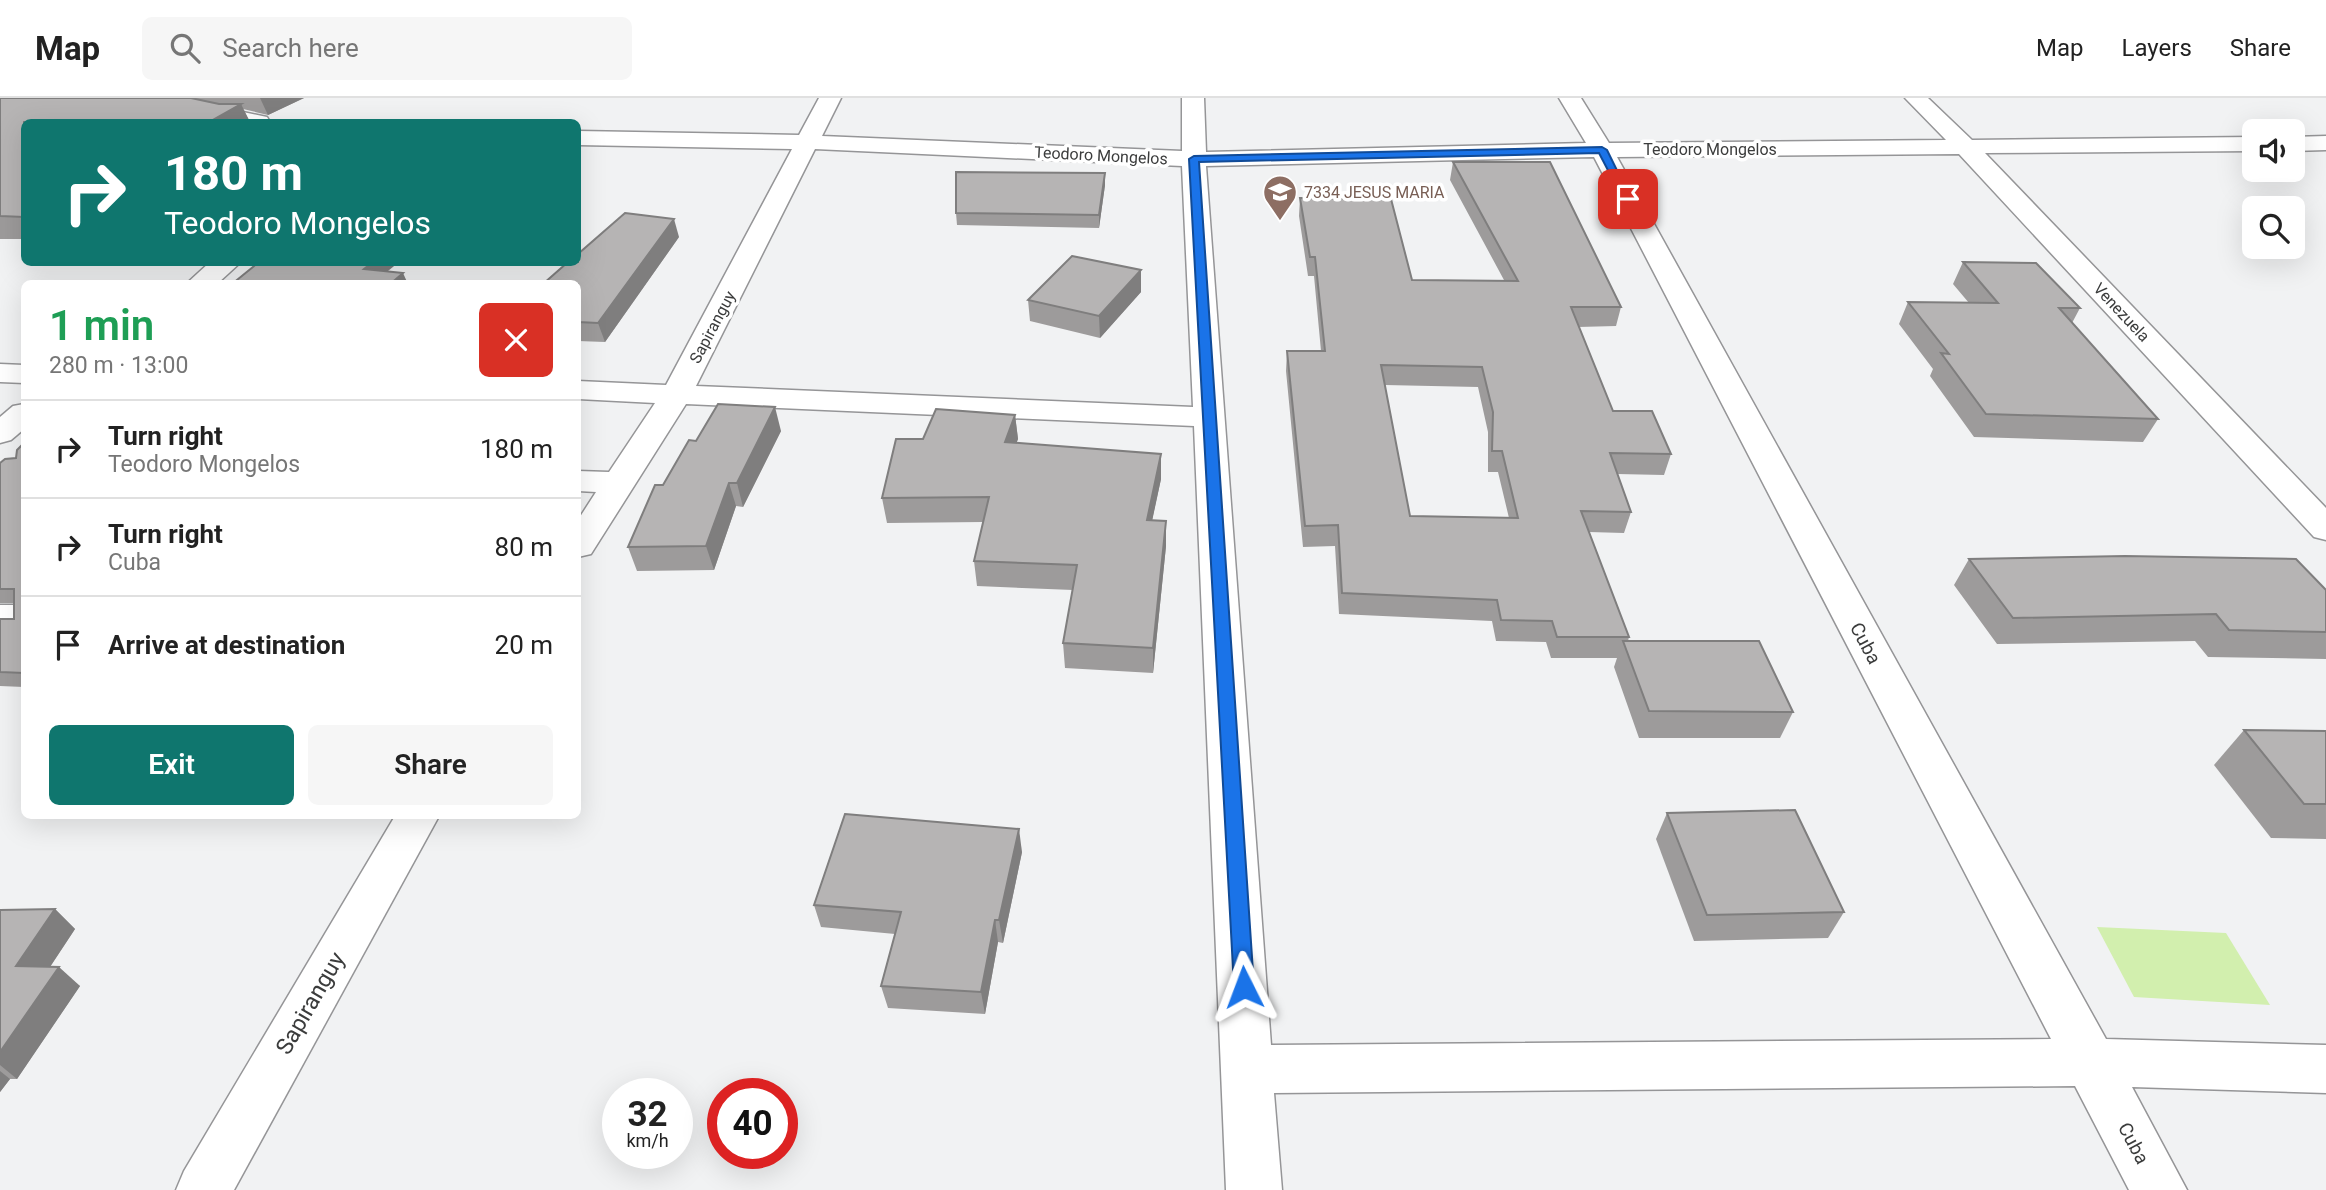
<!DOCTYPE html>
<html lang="en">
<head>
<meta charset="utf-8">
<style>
  body { margin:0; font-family:Roboto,sans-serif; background:#f6f6f6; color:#222; height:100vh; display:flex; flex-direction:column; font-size:26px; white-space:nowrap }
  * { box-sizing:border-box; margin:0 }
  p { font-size:23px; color:#767676 }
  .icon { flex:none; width:38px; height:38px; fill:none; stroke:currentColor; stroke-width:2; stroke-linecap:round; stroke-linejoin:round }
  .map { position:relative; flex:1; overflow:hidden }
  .sheet { position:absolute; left:21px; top:182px; width:560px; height:539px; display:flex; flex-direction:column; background:#fff; border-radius:10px; box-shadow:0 7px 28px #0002 }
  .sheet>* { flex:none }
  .top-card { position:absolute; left:21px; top:21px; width:560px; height:147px; border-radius:10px; box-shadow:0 7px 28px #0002; background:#0f766e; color:#fff; overflow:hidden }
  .controls { position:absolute; left:2242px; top:21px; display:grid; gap:14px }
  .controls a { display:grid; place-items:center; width:63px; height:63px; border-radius:10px; background:#fff; box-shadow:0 7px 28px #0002; font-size:35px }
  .speed { position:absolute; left:602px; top:980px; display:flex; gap:14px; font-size:35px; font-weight:700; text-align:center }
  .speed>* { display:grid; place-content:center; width:91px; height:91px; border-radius:50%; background:#fff; box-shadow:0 7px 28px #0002; line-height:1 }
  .speed small { font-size:18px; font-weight:400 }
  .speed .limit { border:10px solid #d22; background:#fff; color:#111 }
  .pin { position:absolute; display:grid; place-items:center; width:60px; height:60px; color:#fff; margin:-30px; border-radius:14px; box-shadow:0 4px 10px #0006 }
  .me { position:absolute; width:77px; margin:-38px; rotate:357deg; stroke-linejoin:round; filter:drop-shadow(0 0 5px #0008) }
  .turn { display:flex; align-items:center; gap:24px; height:147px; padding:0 28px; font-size:32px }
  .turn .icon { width:91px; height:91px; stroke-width:2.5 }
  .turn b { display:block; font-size:49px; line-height:60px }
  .round { display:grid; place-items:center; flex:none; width:74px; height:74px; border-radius:10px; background:#f6f6f6 }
  .head { display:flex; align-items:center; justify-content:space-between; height:119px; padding:0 28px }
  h1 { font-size:42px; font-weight:600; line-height:52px; color:#1e9e55 }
  .button { display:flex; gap:14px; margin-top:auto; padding:14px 28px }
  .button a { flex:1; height:80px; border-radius:10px; background:#0f766e; color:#fff; font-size:28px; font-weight:600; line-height:80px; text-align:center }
  .button a+a { background:#f6f6f6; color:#222 }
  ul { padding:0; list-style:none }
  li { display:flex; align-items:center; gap:21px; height:98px; padding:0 28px; border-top:2px solid #e0e0e0 }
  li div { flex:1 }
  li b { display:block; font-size:26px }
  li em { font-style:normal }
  header { display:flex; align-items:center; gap:42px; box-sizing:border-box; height:98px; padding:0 35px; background:#fff; border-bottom:2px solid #e0e0e0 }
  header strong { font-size:33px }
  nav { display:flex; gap:38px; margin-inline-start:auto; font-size:24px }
  .search { width:490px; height:63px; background:#f6f6f6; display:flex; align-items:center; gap:18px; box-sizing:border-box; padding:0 24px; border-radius:10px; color:#767676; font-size:26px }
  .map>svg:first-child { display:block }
  .green { fill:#d2efae }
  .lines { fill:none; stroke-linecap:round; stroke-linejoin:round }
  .minor-casing { stroke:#959597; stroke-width:3 }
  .minor { fill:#fff; fill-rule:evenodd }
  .wall { fill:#9d9b9b; fill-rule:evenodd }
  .shaded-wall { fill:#7f7e7e }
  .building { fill:#b6b4b4; stroke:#7f7e7e; stroke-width:2; fill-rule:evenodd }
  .route { fill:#1a73e8; stroke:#114b97; stroke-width:2 }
  .labels { text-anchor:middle; stroke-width:7; stroke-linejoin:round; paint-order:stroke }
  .far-street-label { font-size:16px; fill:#3b3c3c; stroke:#fff }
  .far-education-label { font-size:16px; fill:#785e54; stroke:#fff; text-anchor:start }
  .street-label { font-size:19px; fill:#3b3c3c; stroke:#fff }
  .near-street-label { font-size:23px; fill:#3b3c3c; stroke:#fff }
</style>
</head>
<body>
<header>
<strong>Map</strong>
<div class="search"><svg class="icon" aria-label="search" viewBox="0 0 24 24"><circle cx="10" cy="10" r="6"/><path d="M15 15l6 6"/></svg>Search here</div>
<nav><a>Map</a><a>Layers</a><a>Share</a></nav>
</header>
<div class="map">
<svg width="2326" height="1092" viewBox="0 0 2326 1092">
  <rect width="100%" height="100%" fill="#f1f2f3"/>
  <!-- green -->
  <path class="green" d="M2097,829L2226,835L2270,907L2134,899Z"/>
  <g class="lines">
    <!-- minor casing -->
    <g class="minor-casing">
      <g id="minor">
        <path d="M135,0H177L267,19L270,24H230L138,5Z"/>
        <path d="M819,0H841L822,38L1182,53V0H1204L1206,54L1586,45L1559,0H1581L1609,45L1946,42L1905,0H1928L1972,42L2254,39V53L1985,55L2326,410V442L2314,439L1959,56L1617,59L2106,941L2326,947V995L2132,989L2187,1092H2129L2075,988L1274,995L1282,1092H1226L1194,328L686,306L591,456L578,459V422L596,394L578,393V373L609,374L655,305L578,301V283L666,287L792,51L578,47V33L799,37ZM815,51L1182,68L1193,309L696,288ZM1594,59L2051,941L1271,947L1206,68Z"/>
        <path d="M2326,38V52L2292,53V39Z"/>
        <path d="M210,164H241L217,186H186Z"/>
        <path d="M0,266L24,267V285L0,284Z"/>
        <path d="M24,306V331L11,342L0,345V319L13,308Z"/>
        <rect x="0" y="507" width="24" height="26"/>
        <path d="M395,718H439L234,1092H176L184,1073Z"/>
      </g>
    </g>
    <!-- minor -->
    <use href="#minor" class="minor"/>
  </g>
  <!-- wall -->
  <g class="wall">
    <path d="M0,0H304L268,17L243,11L250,24H24V141H0Z"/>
    <path d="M1453,64L1621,209L1616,228L1578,229L1613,313L1671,356L1664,377L1617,376L1631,414L1624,435L1589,434L1629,539L1628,543L1793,614L1780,640H1639L1614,569L1617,560H1551L1546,544L1496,543L1492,523L1339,516L1335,448L1303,449L1286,273L1287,253H1321L1314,178H1308L1299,118L1300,100L1412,182H1504L1450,82ZM1385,287L1478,289L1488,334V374H1498L1509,420L1410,418Z"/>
    <path d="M1105,75V87L1099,130L957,127L956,115Z"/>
    <path d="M679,139L605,244L578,243V186Z"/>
    <path d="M1963,164L2080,210L2072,225L2158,321L2143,344L1974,339L1930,278L1933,271L1899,226L1908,204L1969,205L1953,186Z"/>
    <path d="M1141,194L1100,240L1030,223L1028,202Z"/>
    <path d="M1015,317L1018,341L1016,345L1161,356V381L1152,422L1166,448L1153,575L1065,570L1063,545L1073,492L977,488L974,463L983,424L887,425L882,400L923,341Z"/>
    <path d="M781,333L743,409L736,408L714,472L637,473L628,449L663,387L696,343Z"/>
    <path d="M24,345V589L0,588V521H14V505H0V365L16,360Z"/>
    <path d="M1969,461L2326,492V561L2208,559L2195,543L1997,546L1954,487Z"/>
    <path d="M2244,632L2326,633V741L2271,740L2214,667Z"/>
    <path d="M1667,715L1844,814L1828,840L1694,843L1656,741Z"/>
    <path d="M1022,754L1003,845L998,844L985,916L888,910L881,888L895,836L821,829L814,807Z"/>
    <path d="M55,811L75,831L50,869L80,888L17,981H10L0,994V812Z"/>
  </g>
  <!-- shaded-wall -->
  <g class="shaded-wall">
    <path d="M260,0H304L268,17Z"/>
    <path d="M241,6L250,24H209Z"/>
    <path d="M1105,75V87L1099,130V117Z"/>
    <path d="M674,121L679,139L605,244L598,225Z"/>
    <path d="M373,164H399L372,186L364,171Z"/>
    <path d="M1141,172V194L1100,240L1099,218Z"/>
    <path d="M403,175L408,186L395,182Z"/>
    <path d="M775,309L781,333L743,409L737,385Z"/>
    <path d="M1015,317L1018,341L1008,369L1005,344Z"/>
    <path d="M1161,356V381L1147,447V422Z"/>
    <path d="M729,385L736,408L714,472L706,448Z"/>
    <path d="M1166,423V448L1153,575V550Z"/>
    <path d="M1019,731L1022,754L1003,845L999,822Z"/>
    <path d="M55,811L75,831L38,887L16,868Z"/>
    <path d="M995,822L998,844L985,916L981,894Z"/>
    <path d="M59,869L80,888L17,981L0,967V954Z"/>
    <path d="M0,973L10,981L0,994Z"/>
  </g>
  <!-- building -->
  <g class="building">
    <path d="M0,0H191L219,6H241L209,24H24V119L0,118Z"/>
    <path d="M1453,64H1550L1621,209H1571L1613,313H1652L1671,356L1610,355L1631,414L1581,413L1629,539H1557L1552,523L1501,522L1497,502L1342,495L1338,427L1305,428L1287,253H1325L1315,159H1310L1300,100L1391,101L1412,182L1518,183ZM1381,267L1482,269L1493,314L1492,353H1502L1518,420L1410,418Z"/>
    <path d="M956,74L1105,75L1099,117L956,115Z"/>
    <path d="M625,115L674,121L598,225L578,224V186H543L568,164H578V156Z"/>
    <path d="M1072,158L1141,172L1099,218L1028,202Z"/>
    <path d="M259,164H373L364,171L403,175L395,182L442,186H232Z"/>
    <path d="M1963,164L2036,165L2080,210H2059L2158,321L1986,316L1941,255L1949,256L1908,204L1998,205Z"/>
    <path d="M718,306L775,309L737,385H729L706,448L628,449L655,387H663L689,342L696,343Z"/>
    <path d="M936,311L1015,317L1005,344L1161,356L1147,422L1166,423L1153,550L1063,545L1077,467L974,463L989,399L882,400L896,341H923Z"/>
    <path d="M24,345V575L0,574V521H14V491H0V365L5,361L16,360L17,352Z"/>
    <path d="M2125,458L2296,461L2326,492V534L2229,532L2216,516L2013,520L1969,461Z"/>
    <path d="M1623,543H1759L1793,614L1649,613Z"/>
    <path d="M2244,632L2326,633V706H2304Z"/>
    <path d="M1795,712L1844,814L1707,817L1667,715Z"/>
    <path d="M845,716L1019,731L999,822H995L981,894L881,888L901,814L814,807Z"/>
    <path d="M55,811L16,868L59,869L0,954V812Z"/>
  </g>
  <!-- route -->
  <path class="route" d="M1602,49L1607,52L1632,103L1623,101L1599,55L1199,64L1254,889L1251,896L1244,898L1237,896L1234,889L1189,61L1194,58Z"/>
  <!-- icons -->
  <defs>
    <g id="school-pin" transform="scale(1.75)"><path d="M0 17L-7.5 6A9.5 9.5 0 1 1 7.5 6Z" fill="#8d6e63" stroke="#fff"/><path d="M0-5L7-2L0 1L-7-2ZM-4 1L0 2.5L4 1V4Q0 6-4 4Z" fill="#fff"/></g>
  </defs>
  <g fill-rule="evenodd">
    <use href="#school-pin" x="1280" y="94"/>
  </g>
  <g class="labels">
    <!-- far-street labels -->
    <g class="far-street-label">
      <text x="1710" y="57">Teodoro Mongelos</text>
      <text transform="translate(1101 57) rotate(3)" y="6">Teodoro Mongelos</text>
      <text transform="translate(2122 214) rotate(47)" y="6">Venezuela</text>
      <text transform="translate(712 229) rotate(-62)" y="6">Sapiranguy</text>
    </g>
    <!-- far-education labels -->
    <g class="far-education-label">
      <text x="1304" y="100">7334 JESUS MARIA</text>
    </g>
    <!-- street labels -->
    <g class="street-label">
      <text transform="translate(1866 545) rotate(62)" y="7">Cuba</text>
      <text transform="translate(2134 1045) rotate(62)" y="7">Cuba</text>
    </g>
    <!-- near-street labels -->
    <g class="near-street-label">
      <text transform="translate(310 905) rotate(-60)" y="8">Sapiranguy</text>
    </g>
  </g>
</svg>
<div class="controls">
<a><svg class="icon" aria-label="sound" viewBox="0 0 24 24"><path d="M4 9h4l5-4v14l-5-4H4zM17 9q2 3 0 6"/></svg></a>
<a><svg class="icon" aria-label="search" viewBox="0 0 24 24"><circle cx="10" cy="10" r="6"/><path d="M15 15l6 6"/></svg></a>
</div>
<div class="speed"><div>32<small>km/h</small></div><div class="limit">40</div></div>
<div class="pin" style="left:1628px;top:101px;background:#d93025"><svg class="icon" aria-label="arrive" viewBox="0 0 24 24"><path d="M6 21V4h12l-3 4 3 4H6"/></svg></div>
<svg class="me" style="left:1244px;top:889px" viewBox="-20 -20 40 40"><path d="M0-17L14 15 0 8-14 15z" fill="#1a73e8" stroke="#fff" stroke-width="4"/></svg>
<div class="top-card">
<div class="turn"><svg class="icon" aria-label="right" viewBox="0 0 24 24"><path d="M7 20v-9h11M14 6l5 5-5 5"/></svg><div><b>180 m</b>Teodoro Mongelos</div></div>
</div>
<section class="sheet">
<div class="head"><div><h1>1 min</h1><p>280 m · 13:00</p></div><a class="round" style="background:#d93025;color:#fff"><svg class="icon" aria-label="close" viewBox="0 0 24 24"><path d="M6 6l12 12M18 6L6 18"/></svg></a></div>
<ul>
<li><svg class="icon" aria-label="right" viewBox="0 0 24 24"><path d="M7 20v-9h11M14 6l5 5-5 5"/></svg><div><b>Turn right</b><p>Teodoro Mongelos</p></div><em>180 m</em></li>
<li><svg class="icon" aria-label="right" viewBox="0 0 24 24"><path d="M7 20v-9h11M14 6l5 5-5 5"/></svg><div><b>Turn right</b><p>Cuba</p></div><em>80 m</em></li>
<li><svg class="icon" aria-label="arrive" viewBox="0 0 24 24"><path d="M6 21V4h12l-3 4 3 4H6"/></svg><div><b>Arrive at destination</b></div><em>20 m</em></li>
</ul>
<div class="button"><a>Exit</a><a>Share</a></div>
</section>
</div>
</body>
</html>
